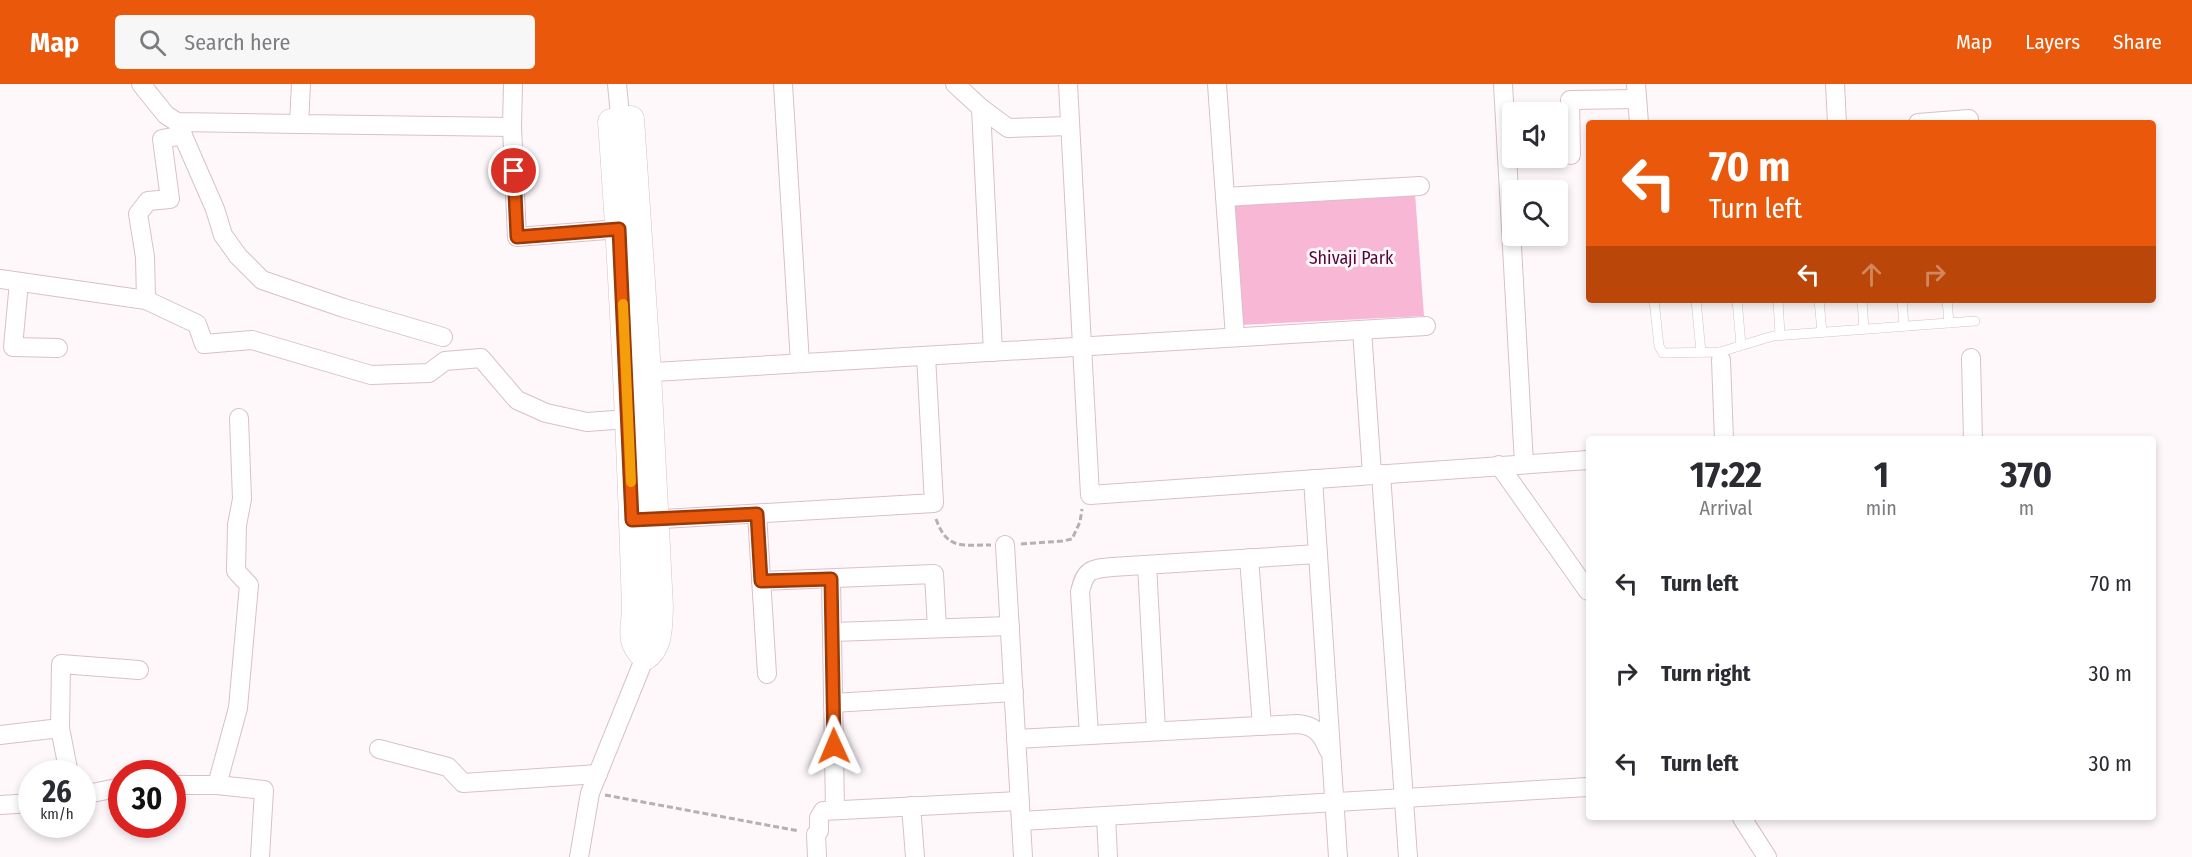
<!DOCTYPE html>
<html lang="en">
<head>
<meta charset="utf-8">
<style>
  body { margin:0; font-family:"Fira Sans Condensed",sans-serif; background:#f7f7f7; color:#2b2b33; height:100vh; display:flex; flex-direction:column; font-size:22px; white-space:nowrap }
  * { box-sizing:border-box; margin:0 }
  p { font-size:20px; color:#7c7c81 }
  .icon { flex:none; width:33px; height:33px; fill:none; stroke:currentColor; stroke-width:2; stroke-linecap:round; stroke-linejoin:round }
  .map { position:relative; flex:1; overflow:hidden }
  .drawer { position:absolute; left:1586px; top:352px; width:570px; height:384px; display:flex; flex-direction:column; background:#fff; border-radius:6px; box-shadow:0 3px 9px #0003 }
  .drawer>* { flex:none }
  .top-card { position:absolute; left:1586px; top:36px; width:570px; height:183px; border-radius:6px; box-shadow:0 3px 9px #0003; background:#ea580c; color:#fff; overflow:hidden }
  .buttons { position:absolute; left:1502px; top:18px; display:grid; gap:12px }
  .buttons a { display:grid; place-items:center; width:66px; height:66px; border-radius:6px; background:#fff; box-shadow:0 3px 9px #0003; font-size:30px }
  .speed { position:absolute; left:18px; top:676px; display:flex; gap:12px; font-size:30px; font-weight:700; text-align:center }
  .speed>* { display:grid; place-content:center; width:78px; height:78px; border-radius:50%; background:#fff; box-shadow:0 3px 9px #0003; line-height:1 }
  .speed small { font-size:15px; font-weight:400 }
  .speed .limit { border:9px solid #d22; background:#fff; color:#111 }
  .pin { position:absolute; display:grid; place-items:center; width:51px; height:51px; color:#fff; margin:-26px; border:3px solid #fff; border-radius:50%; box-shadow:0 2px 6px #0007 }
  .me { position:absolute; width:66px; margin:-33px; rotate:359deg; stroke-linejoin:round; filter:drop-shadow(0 0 4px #0008) }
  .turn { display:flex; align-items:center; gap:21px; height:126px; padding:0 24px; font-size:27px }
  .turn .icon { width:78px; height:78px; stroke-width:2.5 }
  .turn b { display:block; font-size:42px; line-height:51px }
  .lanes { display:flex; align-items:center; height:57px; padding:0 24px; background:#0003; justify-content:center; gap:30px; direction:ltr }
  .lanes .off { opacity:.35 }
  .eta { display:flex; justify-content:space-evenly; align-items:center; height:102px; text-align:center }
  .eta b { font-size:36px; font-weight:700; line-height:42px }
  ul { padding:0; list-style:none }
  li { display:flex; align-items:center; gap:18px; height:90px; padding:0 24px }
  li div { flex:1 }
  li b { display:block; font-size:22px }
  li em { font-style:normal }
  header { display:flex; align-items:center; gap:36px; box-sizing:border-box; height:84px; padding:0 30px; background:#ea580c; color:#fff }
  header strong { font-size:28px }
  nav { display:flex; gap:33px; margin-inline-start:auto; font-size:21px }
  .search { width:420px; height:54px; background:#f7f7f7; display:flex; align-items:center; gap:15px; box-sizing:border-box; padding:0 21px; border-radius:6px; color:#7c7c81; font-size:22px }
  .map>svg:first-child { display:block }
  .green { fill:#f8b7d5 }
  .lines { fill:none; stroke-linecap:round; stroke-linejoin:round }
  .lane-casing { stroke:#d9bfcb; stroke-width:10 }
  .street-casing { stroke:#d9bfcb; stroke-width:20 }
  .secondary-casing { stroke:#d9bfcb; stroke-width:27 }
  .path { stroke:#b7b0b3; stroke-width:3; stroke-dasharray:6 3; stroke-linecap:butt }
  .lane { stroke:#fff; stroke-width:9 }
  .street { stroke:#fff; stroke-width:18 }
  .secondary { stroke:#fff; stroke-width:26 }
  .route-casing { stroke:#983908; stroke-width:15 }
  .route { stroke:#ea580c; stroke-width:10 }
  .slow { stroke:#f59e0b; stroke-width:10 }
  .labels { text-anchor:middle; stroke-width:6; stroke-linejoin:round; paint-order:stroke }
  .park-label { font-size:18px; fill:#570639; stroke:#fef8fb }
</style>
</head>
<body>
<header>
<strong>Map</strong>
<div class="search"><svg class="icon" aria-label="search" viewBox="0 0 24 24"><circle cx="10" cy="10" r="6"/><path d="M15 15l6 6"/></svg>Search here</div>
<nav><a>Map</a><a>Layers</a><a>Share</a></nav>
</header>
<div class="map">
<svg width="2192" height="773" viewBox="0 0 2192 773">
  <rect width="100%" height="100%" fill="#fef8fb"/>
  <!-- green -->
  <path class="green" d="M1415,109L1424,232L1241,241L1232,121Z"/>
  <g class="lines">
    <!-- lane casing -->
    <g class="lane-casing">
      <g id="lane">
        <path d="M1654,216L1659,262L1663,269L1720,268L1721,273"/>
        <path d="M1696,216L1701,268"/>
        <path d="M1737,216L1741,261"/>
        <path d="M1778,216L1780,251"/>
        <path d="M1819,216L1822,248"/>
        <path d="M1862,216L1864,245"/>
        <path d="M1902,216L1904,242"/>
        <path d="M1947,216L1949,239"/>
        <path d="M1720,268L1773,252L1975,237"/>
      </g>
    </g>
    <!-- street casing -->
    <g class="street-casing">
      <g id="street">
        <path d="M141,0L166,31L177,38L299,40"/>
        <path d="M301,0L299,40L512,43"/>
        <path d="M513,0L512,43L517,153L619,145"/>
        <path d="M617,0L620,31"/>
        <path d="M783,0L800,279"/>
        <path d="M955,0L981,24L1008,44L1070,42"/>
        <path d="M1068,0L1090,411L1588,376"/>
        <path d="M1217,0L1235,253"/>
        <path d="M1503,0L1524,380"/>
        <path d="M1636,0L1639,39"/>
        <path d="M1835,0L1837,39"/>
        <path d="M981,24L993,268"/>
        <path d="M177,38L215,125L223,151L238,172L262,196L344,224L443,253"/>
        <path d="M1918,39L1969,35"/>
        <path d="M1571,71L1570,16L1637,15"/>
        <path d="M1225,113L1420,102"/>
        <path d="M0,195L146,216L197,240L204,260L252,256L371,291L429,289L445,277L481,274L517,316L546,329L587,338L628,335"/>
        <path d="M19,198L13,263L58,264"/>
        <path d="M146,216L145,173L138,130L148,117L170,115L162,55L183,51"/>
        <path d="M1362,246L1372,390"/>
        <path d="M1971,274L1973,356"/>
        <path d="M1721,276L1724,356"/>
        <path d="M637,289L1426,242"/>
        <path d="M1499,381L1588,507"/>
        <path d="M1381,390L1408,773"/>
        <path d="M1313,395L1338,773"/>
        <path d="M757,430L767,590"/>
        <path d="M646,436L934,419L926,272"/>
        <path d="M1005,461L1023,773"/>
        <path d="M1249,474L1262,642"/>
        <path d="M1147,481L1156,647"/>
        <path d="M831,495L835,726"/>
        <path d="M761,497L934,490L937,544"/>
        <path d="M833,548L1010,542"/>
        <path d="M833,619L1014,608"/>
        <path d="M0,651L60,644"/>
        <path d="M1089,651L1080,508C1085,486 1090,485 1112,483L1318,470"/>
        <path d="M1016,655L1297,640C1316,641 1322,651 1329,667"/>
        <path d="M379,665L448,683L463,699L598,690"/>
        <path d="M69,690L60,644L61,580L139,586"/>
        <path d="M172,701H217L264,706L260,773"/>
        <path d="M217,701L238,624L249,501L236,487L237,441L242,415L239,334"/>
        <path d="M82,711L122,703"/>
        <path d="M0,721L32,719"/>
        <path d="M911,722L915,773"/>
        <path d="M1106,732L1108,773"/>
        <path d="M1742,734L1767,773"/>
        <path d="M1021,737L1588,703"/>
        <path d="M579,773L590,709L645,573"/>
        <path d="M817,773L816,750L819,747V734L823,727L1020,717"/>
      </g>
    </g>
    <!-- secondary casing -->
    <g class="secondary-casing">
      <path id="secondary" d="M611,38C623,200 630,362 635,525C634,547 628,557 645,573C661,563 659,539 660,523L648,288L631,35"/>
    </g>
    <!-- path -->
    <g class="path">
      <path d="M936,435C947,466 962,461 991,461"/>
      <path d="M1021,460L1063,457L1072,455L1080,438L1082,425"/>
      <path d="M605,711L799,747"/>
    </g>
    <!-- lane -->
    <use href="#lane" class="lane"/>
    <!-- street -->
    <use href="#street" class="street"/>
    <!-- secondary -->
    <use href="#secondary" class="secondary"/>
  </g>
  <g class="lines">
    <!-- route casing -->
    <g class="route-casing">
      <path id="route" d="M514,87L517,153L619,145L632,436L757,430L761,497L831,495L834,662"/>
    </g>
    <!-- route -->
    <use href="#route" class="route"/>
    <!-- slow -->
    <path class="slow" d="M623,220L631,398"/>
  </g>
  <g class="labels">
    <!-- park labels -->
    <g class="park-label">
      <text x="1351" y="180">Shivaji Park</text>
    </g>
  </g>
</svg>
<div class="buttons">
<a><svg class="icon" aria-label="sound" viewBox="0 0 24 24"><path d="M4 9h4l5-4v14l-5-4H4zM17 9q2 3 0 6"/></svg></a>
<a><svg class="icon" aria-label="search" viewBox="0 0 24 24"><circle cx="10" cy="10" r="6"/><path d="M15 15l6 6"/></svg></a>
</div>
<div class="speed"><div>26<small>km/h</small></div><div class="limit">30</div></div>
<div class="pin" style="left:514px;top:87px;background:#d93025"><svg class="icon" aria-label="arrive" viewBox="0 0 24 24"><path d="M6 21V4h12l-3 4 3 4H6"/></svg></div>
<svg class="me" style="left:834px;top:662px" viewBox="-20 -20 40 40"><path d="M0-17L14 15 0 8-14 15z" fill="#ea580c" stroke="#fff" stroke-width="4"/></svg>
<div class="top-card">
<div class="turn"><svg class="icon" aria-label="left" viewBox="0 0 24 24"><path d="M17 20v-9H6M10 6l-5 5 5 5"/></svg><div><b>70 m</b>Turn left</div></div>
<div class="lanes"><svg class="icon" aria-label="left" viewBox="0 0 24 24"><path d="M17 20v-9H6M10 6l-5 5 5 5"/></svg><svg class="icon off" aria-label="ahead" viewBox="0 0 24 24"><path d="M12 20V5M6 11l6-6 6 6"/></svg><svg class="icon off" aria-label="right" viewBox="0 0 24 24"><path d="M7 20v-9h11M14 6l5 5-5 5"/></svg></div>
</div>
<section class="drawer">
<div class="eta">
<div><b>17:22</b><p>Arrival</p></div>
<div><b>1</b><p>min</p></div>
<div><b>370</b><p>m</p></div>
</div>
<ul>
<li><svg class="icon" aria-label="left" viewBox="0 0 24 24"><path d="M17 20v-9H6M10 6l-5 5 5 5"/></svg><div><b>Turn left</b></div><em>70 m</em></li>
<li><svg class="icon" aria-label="right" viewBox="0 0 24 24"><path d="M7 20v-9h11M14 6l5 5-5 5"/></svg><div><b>Turn right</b></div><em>30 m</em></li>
<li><svg class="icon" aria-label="left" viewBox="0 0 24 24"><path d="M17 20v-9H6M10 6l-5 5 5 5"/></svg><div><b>Turn left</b></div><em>30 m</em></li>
</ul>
</section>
</div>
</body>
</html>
